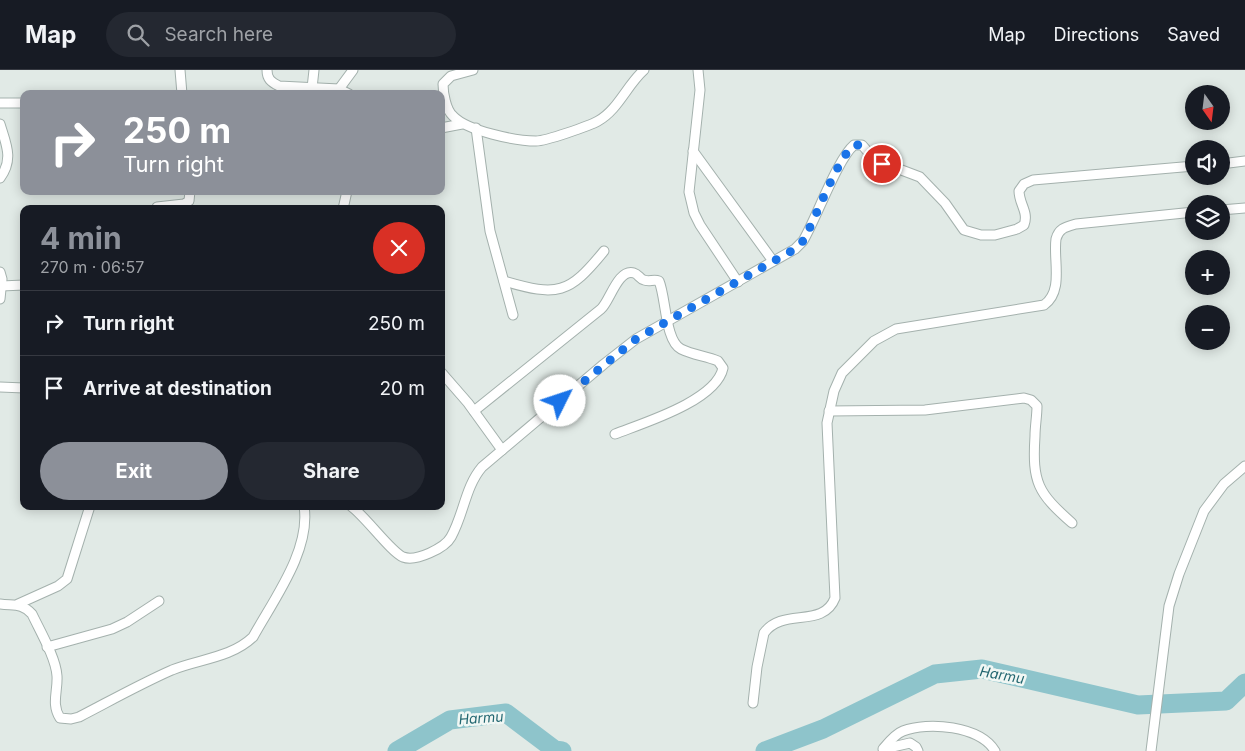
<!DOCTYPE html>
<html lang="en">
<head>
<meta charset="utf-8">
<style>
  body { margin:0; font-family:Inter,sans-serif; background:#242831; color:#f1f3f6; height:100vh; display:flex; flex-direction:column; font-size:19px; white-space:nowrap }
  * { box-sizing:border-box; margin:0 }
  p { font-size:16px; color:#9ea1a6 }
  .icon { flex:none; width:28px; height:28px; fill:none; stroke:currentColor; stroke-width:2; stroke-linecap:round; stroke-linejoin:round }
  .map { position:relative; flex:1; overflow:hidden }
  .sheet { position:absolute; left:20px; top:135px; width:425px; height:305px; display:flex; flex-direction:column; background:#171b24; border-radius:10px; box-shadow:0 2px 12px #0003 }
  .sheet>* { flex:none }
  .guide { position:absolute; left:20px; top:20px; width:425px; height:105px; border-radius:10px; box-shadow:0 2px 12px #0003; background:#8c9099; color:#fff; overflow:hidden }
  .needle { width:32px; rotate:166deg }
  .fabs { position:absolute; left:1185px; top:15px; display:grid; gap:10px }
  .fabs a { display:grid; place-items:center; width:45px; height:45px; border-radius:50%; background:#171b24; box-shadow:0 2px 12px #0003; font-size:25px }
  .pin { position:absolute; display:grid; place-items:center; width:42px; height:42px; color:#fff; margin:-21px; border:2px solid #fff; border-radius:50%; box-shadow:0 1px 5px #0007 }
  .me { position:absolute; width:55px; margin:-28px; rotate:49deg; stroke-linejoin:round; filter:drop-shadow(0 0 4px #0008) }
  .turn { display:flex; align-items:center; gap:18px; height:105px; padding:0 20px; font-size:22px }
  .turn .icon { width:65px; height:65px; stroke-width:2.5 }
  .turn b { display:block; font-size:35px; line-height:42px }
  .round { display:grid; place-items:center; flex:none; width:52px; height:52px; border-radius:26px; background:#242831 }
  .overview { display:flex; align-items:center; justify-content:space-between; height:85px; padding:0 20px }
  h1 { font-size:30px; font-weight:700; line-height:38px; color:#8c9099 }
  .button { display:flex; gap:10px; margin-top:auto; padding:10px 20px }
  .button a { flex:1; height:58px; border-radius:30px; background:#8c9099; color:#fff; font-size:20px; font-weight:700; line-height:58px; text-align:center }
  .button a+a { background:#242831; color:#f1f3f6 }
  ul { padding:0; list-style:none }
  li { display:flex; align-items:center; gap:15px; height:65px; padding:0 20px; border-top:1px solid #363941 }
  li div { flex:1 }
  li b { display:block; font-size:19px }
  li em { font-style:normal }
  header { display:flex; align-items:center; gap:30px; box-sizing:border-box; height:70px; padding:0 25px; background:#171b24; border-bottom:1px solid #363941 }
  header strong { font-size:24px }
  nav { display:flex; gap:28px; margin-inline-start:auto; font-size:18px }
  .search { width:350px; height:45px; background:#242831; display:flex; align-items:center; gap:12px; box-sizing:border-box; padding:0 18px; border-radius:28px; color:#9ea1a6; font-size:19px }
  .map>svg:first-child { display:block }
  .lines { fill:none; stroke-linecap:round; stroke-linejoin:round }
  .river { stroke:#8ec4cb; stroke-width:19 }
  .minor-casing { stroke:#a4b1ad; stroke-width:11 }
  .minor { stroke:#fff; stroke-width:9 }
  .route { stroke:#1a73e8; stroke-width:9; stroke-dasharray:0 16.2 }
  .labels { text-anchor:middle; stroke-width:5; stroke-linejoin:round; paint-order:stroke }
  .water-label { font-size:14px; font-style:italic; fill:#226670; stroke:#f1f7f4 }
</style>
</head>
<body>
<header>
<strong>Map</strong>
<div class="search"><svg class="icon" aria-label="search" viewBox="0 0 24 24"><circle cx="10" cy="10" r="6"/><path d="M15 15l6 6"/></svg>Search here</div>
<nav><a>Map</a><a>Directions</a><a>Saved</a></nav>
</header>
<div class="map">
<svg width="1245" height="681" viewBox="0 0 1245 681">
  <rect width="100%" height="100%" fill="#e1eae6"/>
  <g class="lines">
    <!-- river -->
    <g class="river">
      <path d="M397,681L450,650L506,643L555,680L562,681"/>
      <path d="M765,681L823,659L935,604L982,599L1138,635L1226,631L1245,613"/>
    </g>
    <!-- minor casing -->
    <g class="minor-casing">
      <g id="minor">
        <path d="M180,0L182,24"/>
        <path d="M267,0C267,9 271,12 279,16L339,19L349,24"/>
        <path d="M473,0L451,6L443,14C443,23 446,40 453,46C467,61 516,71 536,71C546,71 589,56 598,51C618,40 627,15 644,0"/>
        <path d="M698,0L700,20L689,122L694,143L700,155L738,212"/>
        <path d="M312,18L314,0"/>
        <path d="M339,19L353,0"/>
        <path d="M0,33H24"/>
        <path d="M0,54C6,74 14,89 0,108"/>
        <path d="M441,58L462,54"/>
        <path d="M476,58L490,161L513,245"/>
        <path d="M693,81L773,191"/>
        <path d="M1221,94L1245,91"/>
        <path d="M157,137L184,134L189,131L190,121"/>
        <path d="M343,139L347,121"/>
        <path d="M1221,140L1245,138"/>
        <path d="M0,202L2,209L0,229"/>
        <path d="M504,211C558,227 569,224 604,181"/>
        <path d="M1,216L24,215"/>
        <path d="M441,302L468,333L502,380"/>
        <path d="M0,317L24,318"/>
        <path d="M474,341L601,239C610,231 618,198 634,203C638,204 640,209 644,210C649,212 654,209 659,211C666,227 665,271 681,279C693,285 706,286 718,291L723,298C716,331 643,353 615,364"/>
        <path d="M829,341L925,340L1024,328L1031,330L1037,336C1037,346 1035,356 1035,366C1032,413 1038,423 1072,453"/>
        <path d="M351,436C366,447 391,482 403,487C416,492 445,478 451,467C464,444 465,417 482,397L604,294L636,269L795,179L803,171C816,149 838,88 854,75H862L875,90L920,107L945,133L964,160L981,165H995L1017,159L1024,155C1029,142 1019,134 1019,121L1024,114L1033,110L1194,96"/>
        <path d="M0,534C14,536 22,533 32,544C40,561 56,588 57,606C58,621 51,634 60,648L71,649L79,647C110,631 140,614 172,600C199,589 231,588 253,567C274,529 311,480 304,436"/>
        <path d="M18,534L58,516L67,509L90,436"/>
        <path d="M47,577L112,559L127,552L159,531"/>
        <path d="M753,633L757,597L764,563C783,537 823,559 835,528L827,353L834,321L842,303L874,271L896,259L1044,235C1064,221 1053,190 1056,169C1059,158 1066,157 1076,154L1194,142"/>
        <path d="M883,679C888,673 895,664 903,661C928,651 980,656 995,681"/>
        <path d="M884,679L910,673L916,677L918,681"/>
        <path d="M1151,681L1169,536L1179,504L1204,441L1224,414L1245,396"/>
      </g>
    </g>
    <!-- minor -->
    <use href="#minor" class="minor"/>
  </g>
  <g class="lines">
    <!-- route -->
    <path class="route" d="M560,331L636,269L795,179L803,171C815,150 838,87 854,75H862L875,90L882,94"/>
  </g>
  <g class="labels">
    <!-- water labels -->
    <g class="water-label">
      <text transform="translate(1002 605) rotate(10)" y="5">Harmu</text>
      <text transform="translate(481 648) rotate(-4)" y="5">Harmu</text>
    </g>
  </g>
</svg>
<div class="fabs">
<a><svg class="needle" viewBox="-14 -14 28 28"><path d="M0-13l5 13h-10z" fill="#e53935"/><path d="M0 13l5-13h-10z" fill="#9ea1a6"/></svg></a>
<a><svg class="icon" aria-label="sound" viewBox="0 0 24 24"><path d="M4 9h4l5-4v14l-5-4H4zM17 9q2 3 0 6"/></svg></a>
<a><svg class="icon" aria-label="layers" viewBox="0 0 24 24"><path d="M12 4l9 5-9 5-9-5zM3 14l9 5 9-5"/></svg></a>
<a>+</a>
<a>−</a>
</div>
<div class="pin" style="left:882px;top:94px;background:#d93025"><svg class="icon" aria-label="arrive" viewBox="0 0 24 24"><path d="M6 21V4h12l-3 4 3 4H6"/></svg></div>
<svg class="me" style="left:560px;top:331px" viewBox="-20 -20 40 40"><circle r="19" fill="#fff"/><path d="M0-13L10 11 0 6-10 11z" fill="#1a73e8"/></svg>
<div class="guide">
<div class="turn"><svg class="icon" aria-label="right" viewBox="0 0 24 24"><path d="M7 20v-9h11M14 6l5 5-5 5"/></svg><div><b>250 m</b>Turn right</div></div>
</div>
<section class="sheet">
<div class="overview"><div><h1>4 min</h1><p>270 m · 06:57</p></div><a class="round" style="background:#d93025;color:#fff"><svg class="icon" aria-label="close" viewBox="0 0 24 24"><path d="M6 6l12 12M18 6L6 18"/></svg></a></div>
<ul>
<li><svg class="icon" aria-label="right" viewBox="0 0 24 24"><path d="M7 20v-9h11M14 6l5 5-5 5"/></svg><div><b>Turn right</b></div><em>250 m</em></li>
<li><svg class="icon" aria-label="arrive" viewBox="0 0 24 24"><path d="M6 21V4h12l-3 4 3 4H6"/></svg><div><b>Arrive at destination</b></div><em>20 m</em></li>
</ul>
<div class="button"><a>Exit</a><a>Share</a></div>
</section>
</div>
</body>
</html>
